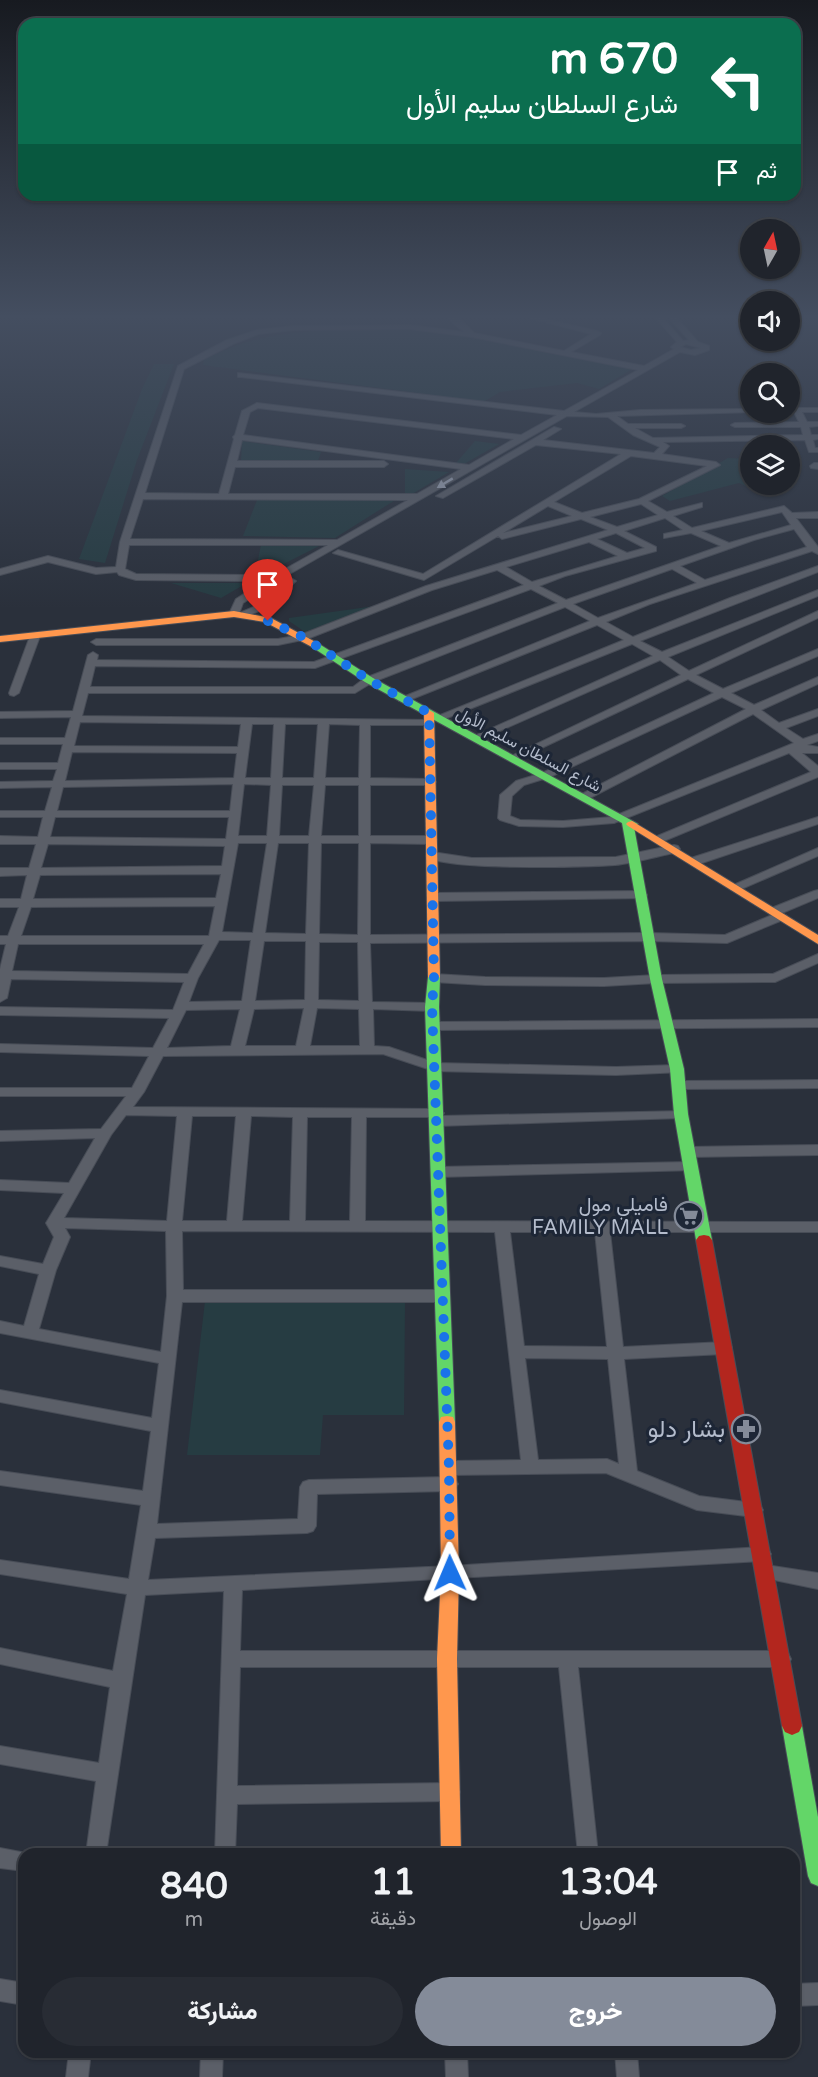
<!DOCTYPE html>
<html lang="ar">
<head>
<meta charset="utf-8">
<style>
  body { margin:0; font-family:"Varela Round",Vazirmatn,sans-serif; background:#282c34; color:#f1f3f6; direction:rtl; height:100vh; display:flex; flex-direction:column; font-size:22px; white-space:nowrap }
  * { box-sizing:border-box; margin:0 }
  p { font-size:20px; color:#a2a4a9 }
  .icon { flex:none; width:33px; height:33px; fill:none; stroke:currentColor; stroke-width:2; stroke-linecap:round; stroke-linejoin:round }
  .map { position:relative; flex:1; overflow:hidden; direction:ltr }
  .side { position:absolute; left:18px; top:1848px; width:782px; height:210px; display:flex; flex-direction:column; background:#20242c; border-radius:18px; box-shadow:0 2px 4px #0004,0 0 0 2px #3d4148; direction:rtl }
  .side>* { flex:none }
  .guide { position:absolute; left:18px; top:18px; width:783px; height:183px; border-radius:18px; box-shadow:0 2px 4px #0004,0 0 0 2px #3d4148; direction:rtl; background:#0b6e4f; color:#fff; overflow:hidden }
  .needle { width:39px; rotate:9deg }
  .fabs { position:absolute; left:740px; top:219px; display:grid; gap:12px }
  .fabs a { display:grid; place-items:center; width:60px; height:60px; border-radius:50%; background:#20242c; box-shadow:0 2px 4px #0004,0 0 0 2px #3d4148; font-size:30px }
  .pin { position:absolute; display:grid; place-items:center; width:51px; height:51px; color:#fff; margin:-62px -26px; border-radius:50% 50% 50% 0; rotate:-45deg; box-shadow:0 0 6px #0007 }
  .pin .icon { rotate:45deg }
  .me { position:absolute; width:66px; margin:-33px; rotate:359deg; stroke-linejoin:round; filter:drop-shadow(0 0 4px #0008) }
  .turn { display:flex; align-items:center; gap:21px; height:126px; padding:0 24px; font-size:27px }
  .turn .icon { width:78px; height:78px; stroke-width:2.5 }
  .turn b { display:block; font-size:42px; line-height:51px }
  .then { display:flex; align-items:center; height:57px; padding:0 24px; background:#0003; gap:12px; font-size:22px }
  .eta { display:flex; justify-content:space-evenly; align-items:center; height:102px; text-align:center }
  .eta b { font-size:36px; font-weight:800; line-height:42px }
  .primary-button { display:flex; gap:12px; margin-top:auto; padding:12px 24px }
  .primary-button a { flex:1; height:69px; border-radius:36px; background:#848b99; color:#fff; font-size:24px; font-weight:800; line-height:69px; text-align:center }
  .primary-button a+a { background:#282c34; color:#f1f3f6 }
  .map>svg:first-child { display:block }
  .green { fill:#263c42 }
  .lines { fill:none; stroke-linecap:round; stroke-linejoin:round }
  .street-casing { stroke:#484d57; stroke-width:2 }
  .fast-casing { stroke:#484d57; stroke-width:2 }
  .slow-casing { stroke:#484d57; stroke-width:2 }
  .jam-casing { stroke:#484d57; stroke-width:2 }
  .street { fill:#5b5f68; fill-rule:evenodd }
  .fast { fill:#63d668; fill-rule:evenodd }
  .slow { fill:#ff974d; fill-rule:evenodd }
  .jam { fill:#b3261e; fill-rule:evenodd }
  .oneway { fill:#a2a9b8 }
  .route { stroke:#1a73e8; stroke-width:10; stroke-dasharray:0 18 }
  .labels { text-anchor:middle; stroke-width:6; stroke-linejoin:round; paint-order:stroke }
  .far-street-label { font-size:16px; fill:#b4bccc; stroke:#1d2636 }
  .poi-label { font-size:20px; fill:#b4bccc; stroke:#1d2636; text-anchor:end }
  .near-poi-label { font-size:24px; fill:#b4bccc; stroke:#1d2636; text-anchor:end }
</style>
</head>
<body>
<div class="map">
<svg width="818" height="2077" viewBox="0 0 818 2077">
  <rect width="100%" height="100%" fill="#2a303b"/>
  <!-- green -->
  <g class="green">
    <path d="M421,330L479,339L632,369L599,389L577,383L500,392L480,404L426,394L203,365L204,360C273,322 345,332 421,330Z"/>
    <path d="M154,364H174L137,460L105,563L79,559L142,389Z"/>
    <path d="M242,441L321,452L318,461H241Z"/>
    <path d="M475,441L499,444L464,464L456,463Z"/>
    <path d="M728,458L750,459L748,462L750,463V484L758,485L760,488H750L739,483L670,501L662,496Z"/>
    <path d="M405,469L449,472L412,494H405Z"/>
    <path d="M400,497L335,538L243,536L257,500Z"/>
    <path d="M261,545H321L264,574H255Z"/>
    <path d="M171,583H247L221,598Z"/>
    <path d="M375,606L305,632L289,621V618Z"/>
    <path d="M205,1301L405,1302L404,1415H323L320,1455H187Z"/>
  </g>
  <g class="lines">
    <!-- street casing -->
    <g class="street-casing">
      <g id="street">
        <path d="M447,318L460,319L474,333L564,351L591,334L530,318H541L597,331L601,333L600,335L571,352L644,366L674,349L671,347L677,342L656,318H663L683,341L689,340L669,318H677L698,342L709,346V350L695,355L680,352L574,412L596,414L640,410L750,409V412H753L617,416L628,424H681L685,426L681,428H635L653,438L803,435L801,427H735L731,425L735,423L799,422L794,412H789V408H818V412H802L807,422H818V426L809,427L811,435H818V439L813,440L815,448H818V452H809L805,440L663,442L669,446L662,454L716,462L720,465L648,501L667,512L702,503V507L673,516L692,528L784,506L792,513L818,512V518H796L818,547V554L812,551L650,604L606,622L633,637L730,598L818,566V572L640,641L662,652L818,590V596L668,657L689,671L818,611V618L696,675L723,689L818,649V656L731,693L754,705L818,677V684L761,710L779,723L818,709V716L786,728L803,739L818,734V741L807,745L818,747V753H802L818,766V777L659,843L653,839L655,837L811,772L789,753L614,823L563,827L519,826L500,820L498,818L500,795L516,781L542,773L714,693L688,679L516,760L512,761L507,758L681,675L660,660L479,740H471L470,738L653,656L632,644L442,720L438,721L433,718L624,640L597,625L407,701H399L398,699L590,621L565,607L373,682L355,693H88L82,716L433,720V724L429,725H370V778L430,779L436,782L430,785H370V836H431L437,840L431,844L370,843V935L649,933L725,935L772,915L767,912L769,909L814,891L818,890V898L782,913L787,916L785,919L727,943L649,941L370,943L372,1002L432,1003L439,1007L432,1011L373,1009L374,1046L389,1047L436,1063L616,1067L677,1065L684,1069L682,1072L616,1075L434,1071L383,1054L163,1056L144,1092L133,1107L437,1109L444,1113L441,1116L686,1111L688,1114L686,1117L681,1118L437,1126L430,1121L433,1117H366L365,1221L818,1222V1232H610L623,1347L724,1342L730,1344L732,1348L730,1352L724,1354L624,1359L637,1471L699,1496L754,1503L760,1505L763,1510L760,1515L754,1517L697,1510L606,1473L449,1475L443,1473L440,1468L443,1463L449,1461L521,1460L495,1232L182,1231L183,1290H442L448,1292L450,1296L448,1300L442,1302H182L157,1524L298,1519L300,1487L303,1482L309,1480L449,1477L455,1479L458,1484L455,1489L449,1491L317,1494L316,1526L313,1531L307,1533L155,1538L148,1580L450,1566L762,1547L768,1549L771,1554L768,1559L762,1561L242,1590L240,1651H781L788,1653L791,1659L788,1665L781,1667H578L598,1854H578L559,1667H240L237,1786L450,1783L457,1786L460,1792L457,1798L450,1801L237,1804L235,1854H215L224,1591L145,1595L106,1854H86L96,1781L0,1764V1746L99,1763L110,1687L0,1664V1648L113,1671L127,1594L0,1574V1560L129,1579L141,1505L0,1485V1471L143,1491L151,1431L0,1402V1390L152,1418L159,1363L0,1333V1321L24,1326L39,1274L0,1266V1256L43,1264L54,1237L46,1223L64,1193L0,1190V1180L69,1183L95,1138L0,1141V1131L101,1129L126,1096H0V1088H132L149,1056L0,1052V1044L153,1048L169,1018L0,1015V1007L173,1010L184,982L11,979L7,998L0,1002V969L6,944H0V936H8L19,907H0V899H21L27,875L0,876V868H29L36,844H0V836L38,837L43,817H0V811H45L52,787L0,788V782L53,781L57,769H0V763H58L63,744H0V738H65L71,717L0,718V712L73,711L88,655L93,652L98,655L97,660L314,662L524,585L497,570L432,590L307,639L278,645H96L91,642L96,639H278L300,635L426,586L608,530L581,519L502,539L498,536L424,580L333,553L338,550L423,574L621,454L536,445L443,498L436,496L554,427L561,429L543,440L654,453L660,447L633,435L608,417L567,416L279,580L285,581L291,578L296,581L266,608L245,617L242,616V612L260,604L280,586L272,585L243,603L239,614L234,617L229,614L236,599L261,583L249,581L136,580L119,575L117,572L96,574L48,562L0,575V569L48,556L96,568L116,567L120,542L135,496L178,366L227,340L257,330L293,326L410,325L464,332ZM410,329L472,337L638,370L564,411L238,373V377H241L557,415L521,435L257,403L242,411L235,435L233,437L234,439L219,494L145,493L184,369L233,344L258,334L293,330ZM686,344L701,348L691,350L680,347ZM258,408L514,439L469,465L243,435L250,412ZM242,440L461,469L417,494H228L235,467H384L388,464L384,461H237ZM631,456L707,466L639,499L582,513L554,502ZM143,499L408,500L337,540L130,539ZM641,504L658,515L617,527L590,517ZM548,506L572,516L503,533ZM782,512L791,525L729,543L701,531ZM665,518L683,530L664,534V538L691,533L721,546L566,600L539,586L565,576L656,551V547L624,531ZM794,529L807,547L705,580L680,566L754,540ZM616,533L645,548L627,553L597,539ZM589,542L618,556L532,582L506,567ZM129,545H328L269,578L249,575L136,574L125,569ZM672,569L697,583L598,618L573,604ZM531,589L558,603L365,678L353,687H90L95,666L315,668ZM722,697L746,709L580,795V799H588L753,714L794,743L612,817L563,821L520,820L510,816L512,796L524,785L550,777ZM80,722L241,724L238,747L74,746ZM252,724H274L271,778H245ZM285,724H318L314,778H282ZM329,724L360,725L359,778H325ZM72,752L237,753L234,778L65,781ZM233,784L230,811H57L63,787ZM244,784L271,785L267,836H238ZM282,785H314L309,836H279ZM325,785H359V836H321ZM55,817H229L226,839L50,837ZM238,843H267L253,933L222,932ZM278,843H309L306,934L265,933ZM321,843H359L358,935L319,934ZM48,844L225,846L222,866L41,868ZM221,874L216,898L33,899L40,875ZM215,906L209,936H21L31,907ZM219,940H251L242,1001L189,1002L198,978ZM264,941H306L305,1000L255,1001ZM319,942H358L359,1001L318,1000ZM18,944H204L188,974L12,971ZM304,1008L296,1046H245L254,1009ZM317,1008L359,1009L360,1046H310ZM240,1009L231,1046L167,1048L186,1010ZM126,1115L177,1116L167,1221L64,1218L111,1135ZM192,1116H236L227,1221H182ZM251,1116L293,1117L290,1221H242ZM307,1117H352L350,1221H305ZM65,1228L166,1231L167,1296L161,1352L39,1329L56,1270L70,1237ZM510,1232H595L607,1347L524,1346ZM525,1358L608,1359L619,1464L607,1459L538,1460Z"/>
        <path d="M814,463H818V469L811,468L810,466Z"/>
        <path d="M35,633L40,636L19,693L14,696L10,695L9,693L30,636Z"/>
        <path d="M818,817V824L699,864L695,865L689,861L691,858Z"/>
        <path d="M674,845L678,846L680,849L678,852C658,856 635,863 615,865C586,867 442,871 426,856L432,852L472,858L616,857Z"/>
        <path d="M818,848V856L739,890H731L729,887Z"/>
        <path d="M641,891L645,892L647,895L645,898L433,901L427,897L433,893Z"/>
        <path d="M818,954V963L775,982L656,983L604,986L485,985L434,982L428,978L434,974L485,977L604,978L656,975L773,974Z"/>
        <path d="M818,1019V1027L434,1030L427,1026L434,1022Z"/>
        <path d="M818,1080V1088L679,1089L672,1085L679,1081Z"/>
        <path d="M818,1145V1155L688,1157L681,1152L688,1147Z"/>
        <path d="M691,1162L698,1167L696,1170L438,1177L431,1172L438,1167Z"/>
        <path d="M766,1565L818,1573V1589L760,1577L757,1572L760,1567Z"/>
        <path d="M0,1848L31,1854H24V1871L0,1868Z"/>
        <path d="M0,1979L24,1983V2005L0,2001Z"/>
        <path d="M818,1983V2005L794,2006V1984Z"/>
        <path d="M69,2052H91L88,2077H66Z"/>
        <path d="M201,2052H223L222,2077H200Z"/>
        <path d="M445,2052H467L468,2077H446Z"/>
        <path d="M615,2052H637L639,2077H617Z"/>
      </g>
    </g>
    <!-- fast casing -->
    <g class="fast-casing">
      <g id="fast">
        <path d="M316,642L373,678L638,824L634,827L662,979L684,1069L688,1114L712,1240L709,1244H699L696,1240L674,1114L670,1069L650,979L622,823L365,682L312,647L311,645Z"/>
        <path d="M434,973L440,977L439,1007L455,1422L453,1427L447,1428L441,1427L439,1422L425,1007L428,977Z"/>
        <path d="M792,1717L799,1720L802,1726L818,1817V1886L811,1883L808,1876L782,1726L785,1720Z"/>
      </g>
    </g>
    <!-- slow casing -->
    <g class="slow-casing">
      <g id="slow">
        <path d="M234,611L271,618L321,645L316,648L312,647L265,622L234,617L0,642V636Z"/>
        <path d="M429,710L434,713L440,977L434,981L428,977L424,713Z"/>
        <path d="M632,821L818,935V944L628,826L626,824L628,822Z"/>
        <path d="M447,1416L453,1417L455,1422L459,1573L457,1659L461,1854H441L437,1659L441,1573L439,1422L441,1417Z"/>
      </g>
    </g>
    <!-- jam casing -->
    <g class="jam-casing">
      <path id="jam" d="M704,1235L709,1236L712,1240L802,1726L799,1732L792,1735L785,1732L782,1726L696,1240L699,1236Z"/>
    </g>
    <!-- street -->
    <use href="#street" class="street"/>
    <!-- fast -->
    <use href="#fast" class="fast"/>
    <!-- slow -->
    <use href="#slow" class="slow"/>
    <!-- jam -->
    <use href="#jam" class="jam"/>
  </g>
  <!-- one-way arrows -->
  <defs><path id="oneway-solid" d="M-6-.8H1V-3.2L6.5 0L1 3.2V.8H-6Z" transform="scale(1.5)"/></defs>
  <use class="oneway" href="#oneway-solid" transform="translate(445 483) rotate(149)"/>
  <!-- sky -->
  <linearGradient id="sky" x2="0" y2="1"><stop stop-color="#171a20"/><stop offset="0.52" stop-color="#444e60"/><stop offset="1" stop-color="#444e60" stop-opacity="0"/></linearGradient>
  <rect width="818" height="609" fill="url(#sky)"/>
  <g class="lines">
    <!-- route -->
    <path class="route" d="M268,621L303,637L369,680L429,713L434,978L432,1007L449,1468L450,1573"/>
  </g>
  <!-- icons -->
  <defs>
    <g id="supermarket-ring" transform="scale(1.5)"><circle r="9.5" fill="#1d2636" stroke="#848b99" stroke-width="1.5"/><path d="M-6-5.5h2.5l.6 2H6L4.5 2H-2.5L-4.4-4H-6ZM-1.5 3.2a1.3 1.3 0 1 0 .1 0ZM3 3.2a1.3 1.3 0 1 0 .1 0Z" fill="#848b99"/></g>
    <g id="pharmacy-ring" transform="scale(1.5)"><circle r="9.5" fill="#1d2636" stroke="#848b99" stroke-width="1.5"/><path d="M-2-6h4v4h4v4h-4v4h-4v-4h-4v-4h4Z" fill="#848b99"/></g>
  </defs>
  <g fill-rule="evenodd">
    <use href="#supermarket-ring" x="689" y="1216"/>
    <use href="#pharmacy-ring" x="746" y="1429"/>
  </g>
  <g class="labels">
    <!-- far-street labels -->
    <g class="far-street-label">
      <text transform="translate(529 749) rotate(28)" y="6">شارع السلطان سليم الأول</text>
    </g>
    <!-- poi labels -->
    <g class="poi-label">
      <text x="668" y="1211">فاميلي مول<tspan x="668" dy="23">FAMILY MALL</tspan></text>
    </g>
    <!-- near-poi labels -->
    <g class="near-poi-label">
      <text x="725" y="1437">بشار دلو</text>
    </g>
  </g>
</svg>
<div class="fabs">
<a><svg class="needle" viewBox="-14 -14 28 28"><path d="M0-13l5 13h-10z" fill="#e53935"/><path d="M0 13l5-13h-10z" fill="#a2a4a9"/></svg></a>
<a><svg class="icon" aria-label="sound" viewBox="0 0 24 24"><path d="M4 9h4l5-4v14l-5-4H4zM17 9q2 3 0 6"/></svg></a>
<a><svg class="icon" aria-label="search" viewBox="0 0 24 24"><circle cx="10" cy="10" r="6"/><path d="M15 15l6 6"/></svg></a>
<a><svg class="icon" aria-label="layers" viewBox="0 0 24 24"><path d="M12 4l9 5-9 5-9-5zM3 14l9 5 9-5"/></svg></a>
</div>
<div class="pin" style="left:268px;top:621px;background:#d93025"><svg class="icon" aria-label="arrive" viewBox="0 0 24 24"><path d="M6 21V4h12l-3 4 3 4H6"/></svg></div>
<svg class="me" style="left:450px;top:1573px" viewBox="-20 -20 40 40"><path d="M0-17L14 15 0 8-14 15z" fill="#1a73e8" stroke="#fff" stroke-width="4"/></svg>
<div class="guide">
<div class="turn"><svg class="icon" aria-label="left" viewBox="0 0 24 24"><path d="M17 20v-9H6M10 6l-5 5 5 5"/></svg><div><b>670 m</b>شارع السلطان سليم الأول</div></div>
<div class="then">ثم<svg class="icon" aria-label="arrive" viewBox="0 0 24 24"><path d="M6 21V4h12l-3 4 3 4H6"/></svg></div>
</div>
<section class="side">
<div class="eta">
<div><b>13:04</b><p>الوصول</p></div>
<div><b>11</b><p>دقيقة</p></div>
<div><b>840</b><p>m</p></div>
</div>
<div class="primary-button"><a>خروج</a><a>مشاركة</a></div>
</section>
</div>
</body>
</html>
